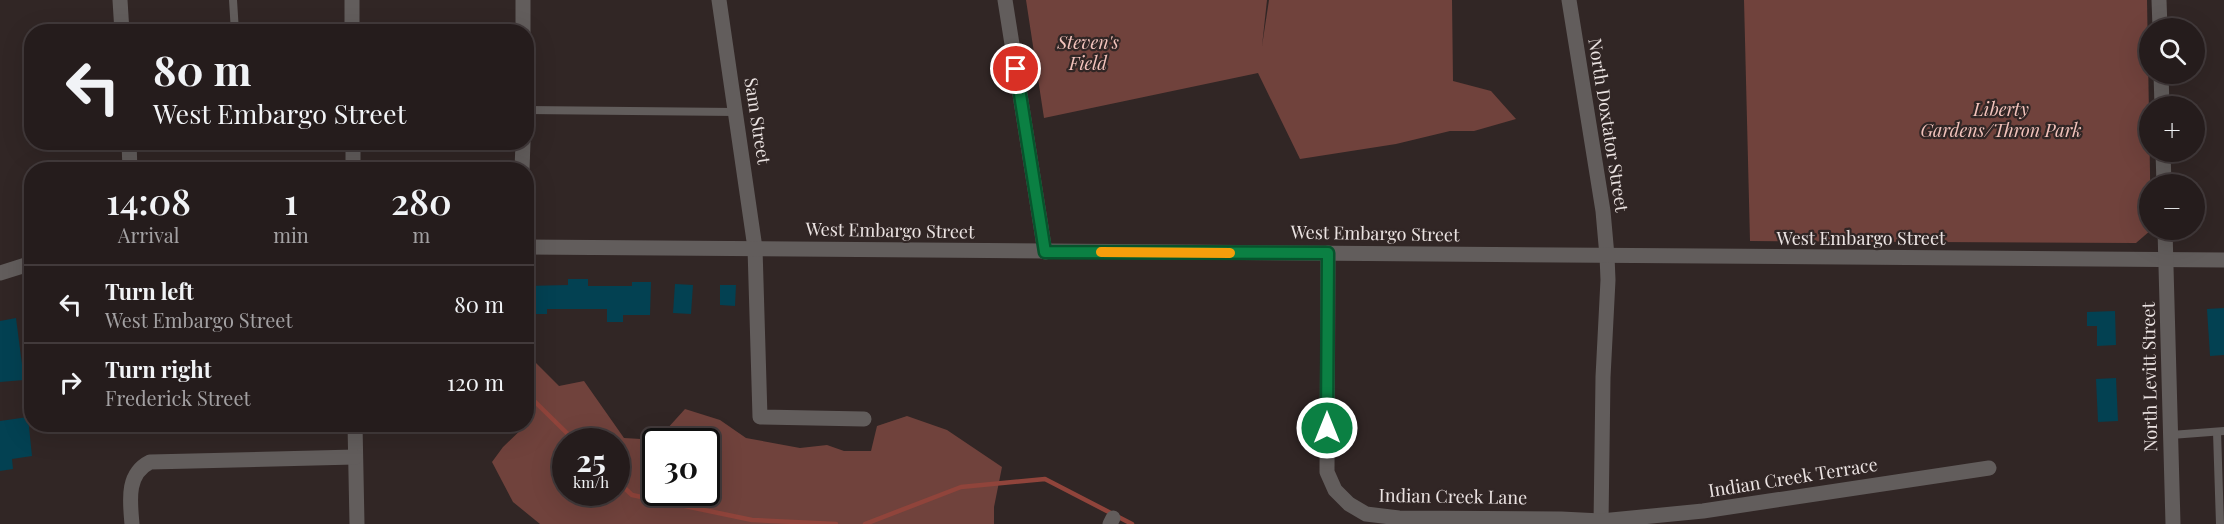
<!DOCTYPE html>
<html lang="en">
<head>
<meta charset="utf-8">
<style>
  body { margin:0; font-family:"Playfair Display",serif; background:#2d2525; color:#f1f3f6; height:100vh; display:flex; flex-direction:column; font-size:22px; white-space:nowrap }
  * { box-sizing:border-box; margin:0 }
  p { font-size:20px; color:#a3a1a3 }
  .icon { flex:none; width:33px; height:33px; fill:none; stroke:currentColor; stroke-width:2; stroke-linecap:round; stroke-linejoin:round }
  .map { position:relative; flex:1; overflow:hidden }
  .sheet { position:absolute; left:24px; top:162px; width:510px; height:270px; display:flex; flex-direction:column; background:#251c1c; border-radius:24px; box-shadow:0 6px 24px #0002,0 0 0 2px #423a3b }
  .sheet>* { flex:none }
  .banner { position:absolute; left:24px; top:24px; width:510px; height:126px; border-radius:24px; box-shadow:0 6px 24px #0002,0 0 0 2px #423a3b; background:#251c1c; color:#f1f3f6; overflow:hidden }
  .fabs { position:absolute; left:2139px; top:18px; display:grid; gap:12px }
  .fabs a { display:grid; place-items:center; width:66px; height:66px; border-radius:50%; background:#251c1c; box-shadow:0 6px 24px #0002,0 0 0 2px #423a3b; font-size:30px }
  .speed { position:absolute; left:552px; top:428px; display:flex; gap:12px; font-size:30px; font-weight:700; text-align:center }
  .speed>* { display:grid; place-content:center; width:78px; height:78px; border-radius:50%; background:#251c1c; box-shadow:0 6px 24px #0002,0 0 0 2px #423a3b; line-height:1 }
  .speed small { font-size:15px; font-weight:400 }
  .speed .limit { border:3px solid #111; border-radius:9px; background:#fff; color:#111 }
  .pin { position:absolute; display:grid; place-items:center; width:51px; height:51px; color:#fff; margin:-26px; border:3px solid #fff; border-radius:50%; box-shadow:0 2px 6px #0007 }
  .me { position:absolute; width:66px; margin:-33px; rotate:0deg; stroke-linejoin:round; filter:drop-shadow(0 0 4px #0008) }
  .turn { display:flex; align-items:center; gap:21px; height:126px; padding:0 30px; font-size:27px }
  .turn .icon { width:78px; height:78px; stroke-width:2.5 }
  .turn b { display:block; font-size:42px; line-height:51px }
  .eta { display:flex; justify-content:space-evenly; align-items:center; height:102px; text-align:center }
  .eta b { font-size:36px; font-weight:600; line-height:42px }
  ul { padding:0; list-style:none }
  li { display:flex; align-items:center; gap:18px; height:78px; padding:0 30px; border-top:2px solid #423a3b }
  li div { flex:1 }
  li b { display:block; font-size:22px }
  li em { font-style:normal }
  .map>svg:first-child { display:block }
  .green { fill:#70423c; fill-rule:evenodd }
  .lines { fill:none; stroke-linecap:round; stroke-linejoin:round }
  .stream { stroke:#90443b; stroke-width:4.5 }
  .building { fill:#034152 }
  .service { stroke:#625d5c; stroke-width:8 }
  .minor { stroke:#625d5c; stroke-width:15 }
  .tertiary { stroke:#625d5c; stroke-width:15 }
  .route-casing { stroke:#07532c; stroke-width:15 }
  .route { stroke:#0b8043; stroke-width:10 }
  .slow { stroke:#f59e0b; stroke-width:10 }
  .labels { text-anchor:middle; stroke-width:4.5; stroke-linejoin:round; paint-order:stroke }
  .park-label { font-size:18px; font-style:italic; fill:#f2c3bc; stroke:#312625 }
  .street-label { font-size:18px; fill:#ebe3e2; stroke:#312625 }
</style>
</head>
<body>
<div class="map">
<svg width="2224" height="524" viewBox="0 0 2224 524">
  <rect width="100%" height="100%" fill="#312625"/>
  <!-- green -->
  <g class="green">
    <path d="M1026,0H1267L1262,46L1269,0H1452L1453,81L1491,91L1516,119L1474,131H1450L1396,144L1300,159L1258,73L1044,118Z"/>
    <path d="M1744,0H2147L2151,230L2136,243L1750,241Z"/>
    <path d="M527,354L559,386L584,381L624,438L657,440L685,409L720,420L746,438L800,448L827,445L844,451H871L877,426L907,416L947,430L1002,467L994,507V524H540L513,502L492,462L503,447L530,421L526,419ZM566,441H616V492H566ZM656,441H706V492H656Z"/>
  </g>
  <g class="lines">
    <!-- stream -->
    <g class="stream">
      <path d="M526,393L575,441"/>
      <path d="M616,480L632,495L752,520L836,524"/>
      <path d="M865,524L961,487L1045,479L1132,524"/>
    </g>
  </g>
  <!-- building -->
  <g class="building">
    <path d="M568,279H588V286H632V282H651L650,315H623V322H607V309H547V314H528L527,286L568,285Z"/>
    <path d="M675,284L693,285L691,314L673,313Z"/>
    <path d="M720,285H736L735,306L720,305Z"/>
    <path d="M2224,308V355L2210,356L2207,309Z"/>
    <path d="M2115,311L2116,345L2097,346V326H2087V312Z"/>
    <path d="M16,318L24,380L0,382V321Z"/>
    <path d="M2116,378L2118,421L2098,422L2096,379Z"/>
    <path d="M28,417L32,456L12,459L13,469L0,471V421Z"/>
  </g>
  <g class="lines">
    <!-- service -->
    <g class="service">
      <path d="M233,0L235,32"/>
      <path d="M526,110L736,112"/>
      <path d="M2217,432L2220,524"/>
      <path d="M2171,435L2224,431"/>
    </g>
    <!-- minor -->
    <g class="minor">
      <path d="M120,0L122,32"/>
      <path d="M352,0V32"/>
      <path d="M523,0V32"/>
      <path d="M719,0L755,248L760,417L864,419"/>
      <path d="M1005,0L1045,252"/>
      <path d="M1569,0L1603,211L1607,256L1608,280L1603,377L1601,524"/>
      <path d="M129,142L130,170"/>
      <path d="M353,142V170"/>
      <path d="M522,170L523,142"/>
      <path d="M526,247L2224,260"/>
      <path d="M1328,253L1327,472L1335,490L1349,504L1366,514L1399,518L1561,519L1601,521L1703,511L1989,468"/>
      <path d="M0,273L32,263"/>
      <path d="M355,424L357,524"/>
      <path d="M132,524C130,501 126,474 150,462L355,457"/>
      <path d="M1110,524L1113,518"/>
    </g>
    <!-- tertiary -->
    <g class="tertiary">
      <path d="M2159,0L2160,28"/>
      <path d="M2161,74L2162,106"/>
      <path d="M2163,152L2164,184"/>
      <path d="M2165,230L2173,524"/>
    </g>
  </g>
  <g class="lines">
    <!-- route casing -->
    <g class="route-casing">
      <path id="route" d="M1016,69L1045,252L1328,253L1327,428"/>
    </g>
    <!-- route -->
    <use href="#route" class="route"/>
    <!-- slow -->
    <path class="slow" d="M1101,252L1230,253"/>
  </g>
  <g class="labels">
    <!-- park labels -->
    <g class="park-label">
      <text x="1088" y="49">Steven's<tspan x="1088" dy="21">Field</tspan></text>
      <text x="2001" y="116">Liberty<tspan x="2001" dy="21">Gardens/Thron Park</tspan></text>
    </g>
    <!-- street labels -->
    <g class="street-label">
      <text transform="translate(757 121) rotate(81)" y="6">Sam Street</text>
      <text transform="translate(1608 125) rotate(81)" y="6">North Doxtator Street</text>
      <text transform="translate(890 231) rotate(1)" y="6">West Embargo Street</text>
      <text transform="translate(1375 234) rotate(1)" y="6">West Embargo Street</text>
      <text x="1861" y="245">West Embargo Street</text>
      <text transform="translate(2150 377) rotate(-91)" y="6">North Levitt Street</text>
      <text transform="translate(1793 478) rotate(-9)" y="6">Indian Creek Terrace</text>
      <text transform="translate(1453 497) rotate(1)" y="6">Indian Creek Lane</text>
    </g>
  </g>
</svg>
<div class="fabs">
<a><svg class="icon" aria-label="search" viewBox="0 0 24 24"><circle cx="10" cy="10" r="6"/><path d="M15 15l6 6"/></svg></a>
<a>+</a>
<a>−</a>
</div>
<div class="speed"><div>25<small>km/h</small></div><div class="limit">30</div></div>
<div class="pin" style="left:1016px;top:69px;background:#d93025"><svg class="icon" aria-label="arrive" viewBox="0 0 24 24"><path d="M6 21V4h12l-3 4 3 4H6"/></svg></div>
<svg class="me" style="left:1327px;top:428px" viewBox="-20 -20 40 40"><circle r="17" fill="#0b8043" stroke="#fff" stroke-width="3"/><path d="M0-11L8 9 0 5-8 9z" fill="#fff"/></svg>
<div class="banner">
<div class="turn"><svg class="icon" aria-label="left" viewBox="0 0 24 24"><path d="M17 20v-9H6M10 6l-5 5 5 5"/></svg><div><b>80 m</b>West Embargo Street</div></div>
</div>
<section class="sheet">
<div class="eta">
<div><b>14:08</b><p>Arrival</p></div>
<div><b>1</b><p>min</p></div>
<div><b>280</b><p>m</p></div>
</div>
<ul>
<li><svg class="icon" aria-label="left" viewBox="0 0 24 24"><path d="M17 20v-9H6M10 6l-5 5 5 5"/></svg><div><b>Turn left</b><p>West Embargo Street</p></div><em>80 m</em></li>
<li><svg class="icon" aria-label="right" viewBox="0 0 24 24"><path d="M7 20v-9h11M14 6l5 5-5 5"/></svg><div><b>Turn right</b><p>Frederick Street</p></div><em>120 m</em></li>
</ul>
</section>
</div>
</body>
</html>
